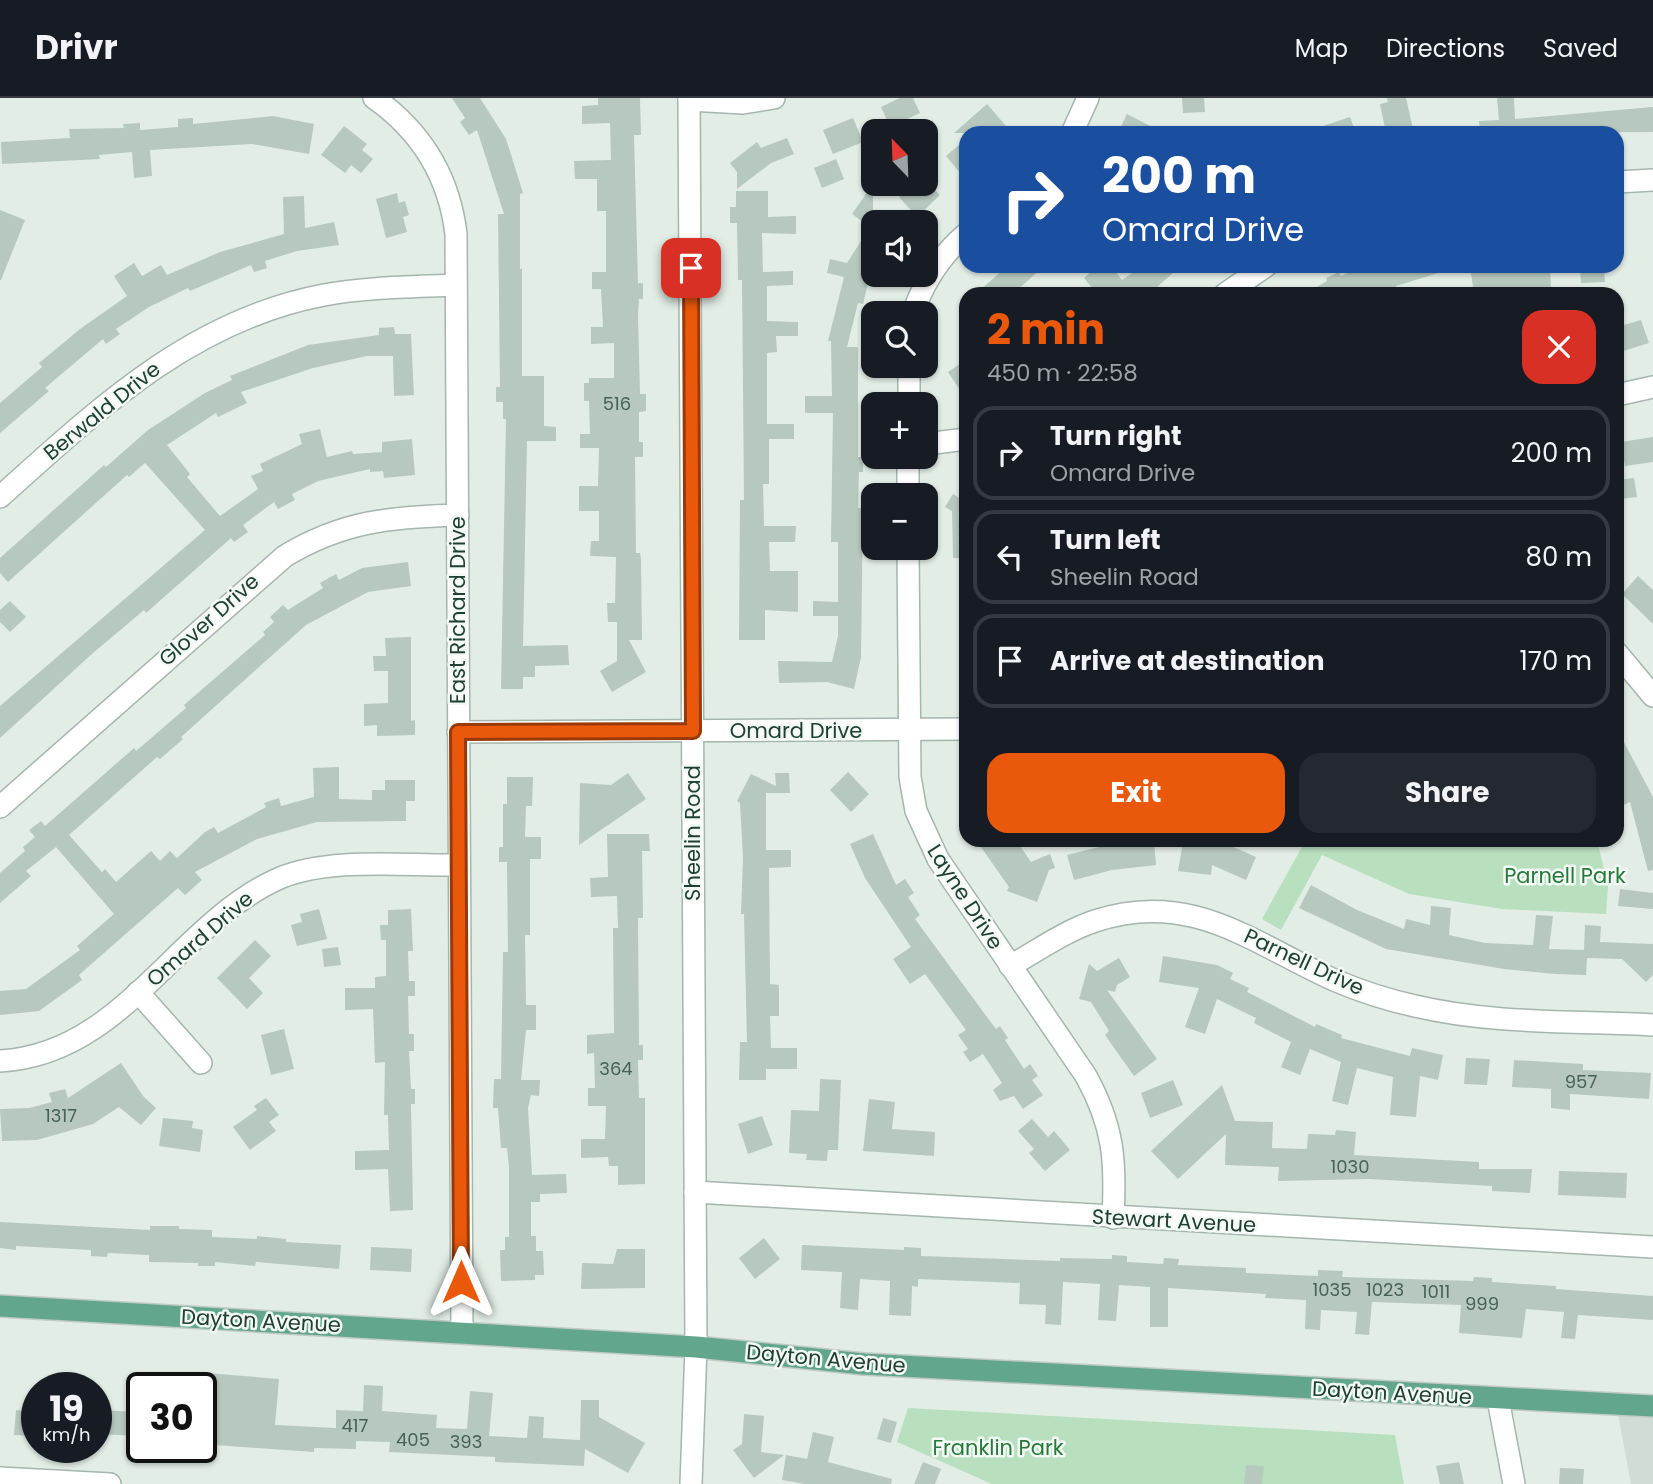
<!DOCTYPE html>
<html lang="en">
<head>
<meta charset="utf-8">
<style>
  body { margin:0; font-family:Poppins,sans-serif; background:#242831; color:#f1f3f6; height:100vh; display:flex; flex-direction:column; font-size:26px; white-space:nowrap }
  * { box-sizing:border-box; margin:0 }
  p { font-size:23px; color:#9ea1a6 }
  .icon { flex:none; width:38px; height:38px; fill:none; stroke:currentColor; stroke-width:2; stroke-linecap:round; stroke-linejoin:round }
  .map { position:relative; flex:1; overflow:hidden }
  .details { position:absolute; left:959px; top:189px; width:665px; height:560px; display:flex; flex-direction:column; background:#171b24; border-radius:21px; box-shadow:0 2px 5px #0004 }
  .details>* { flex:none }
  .hud { position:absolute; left:959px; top:28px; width:665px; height:147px; border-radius:21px; box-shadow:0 2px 5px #0004; background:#1a4fa0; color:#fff; overflow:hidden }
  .needle { width:46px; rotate:337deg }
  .fabs { position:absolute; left:861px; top:21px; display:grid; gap:14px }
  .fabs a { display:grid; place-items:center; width:77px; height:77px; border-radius:14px; background:#171b24; box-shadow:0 2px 5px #0004; font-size:35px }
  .speed { position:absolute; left:21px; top:1274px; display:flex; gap:14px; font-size:35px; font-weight:700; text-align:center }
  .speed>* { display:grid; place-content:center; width:91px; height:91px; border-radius:50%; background:#171b24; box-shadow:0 2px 5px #0004; line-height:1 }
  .speed small { font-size:18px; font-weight:400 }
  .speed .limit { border:4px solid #111; border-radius:10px; background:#fff; color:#111 }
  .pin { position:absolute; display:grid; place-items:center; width:60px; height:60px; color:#fff; margin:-30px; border-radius:14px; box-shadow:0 4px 10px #0006 }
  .me { position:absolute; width:77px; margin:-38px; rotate:0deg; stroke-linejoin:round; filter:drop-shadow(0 0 5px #0008) }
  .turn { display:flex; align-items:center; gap:24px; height:147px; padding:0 28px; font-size:32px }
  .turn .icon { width:91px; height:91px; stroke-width:2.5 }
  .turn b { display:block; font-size:49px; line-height:60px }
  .round { display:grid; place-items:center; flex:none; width:74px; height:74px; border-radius:21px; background:#242831 }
  .summary { display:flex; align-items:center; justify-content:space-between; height:119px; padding:0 28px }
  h1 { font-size:42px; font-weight:700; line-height:52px; color:#ea580c }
  .button { display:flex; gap:14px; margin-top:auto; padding:14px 28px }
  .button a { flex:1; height:80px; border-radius:21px; background:#ea580c; color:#fff; font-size:28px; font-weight:700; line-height:80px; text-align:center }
  .button a+a { background:#242831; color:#f1f3f6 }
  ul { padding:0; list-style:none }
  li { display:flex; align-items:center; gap:21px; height:94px; margin:0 14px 10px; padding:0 14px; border:4px solid #363941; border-radius:21px }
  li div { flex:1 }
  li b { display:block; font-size:26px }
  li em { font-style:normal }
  header { display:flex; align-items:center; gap:42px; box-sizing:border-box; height:98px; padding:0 35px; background:#171b24; border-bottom:2px solid #363941 }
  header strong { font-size:33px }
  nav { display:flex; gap:38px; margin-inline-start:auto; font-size:24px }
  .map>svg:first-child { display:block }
  .built { fill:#d0ddd5 }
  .green { fill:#b9e0be }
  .building { fill:#b7c8bf }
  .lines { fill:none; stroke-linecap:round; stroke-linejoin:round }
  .minor-casing { stroke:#a4b6ad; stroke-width:24 }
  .major-casing { stroke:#c1cac6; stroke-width:24 }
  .minor { stroke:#fff; stroke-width:21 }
  .major { stroke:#62a78b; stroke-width:21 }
  .route-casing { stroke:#983908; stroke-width:18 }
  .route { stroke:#ea580c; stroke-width:12 }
  .labels { text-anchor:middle; stroke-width:5; stroke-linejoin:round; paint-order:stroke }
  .number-label { font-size:18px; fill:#466256 }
  .street-label { font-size:21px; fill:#204033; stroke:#f3f9f5 }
  .park-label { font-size:21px; fill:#267b3b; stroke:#f3f9f5 }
</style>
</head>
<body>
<header>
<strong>Drivr</strong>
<nav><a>Map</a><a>Directions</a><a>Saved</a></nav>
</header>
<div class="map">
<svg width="1653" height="1386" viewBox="0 0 1653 1386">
  <rect width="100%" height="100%" fill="#e2ede6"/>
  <!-- built -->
  <path class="built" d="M1616,1306L1653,1308V1386H1631Z"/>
  <!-- green -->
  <g class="green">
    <path d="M1294,742H1597L1608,788L1606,816L1502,811L1409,796L1322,757L1281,832L1262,821L1303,747Z"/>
    <path d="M908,1310L1395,1337L1404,1386H992L897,1344Z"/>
  </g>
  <!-- building -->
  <g class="building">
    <path d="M452,0H480L506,41L523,95L520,96V171H522V278H544V328L556,329V343H527L523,548L568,547L569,567L535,568V579H523V591H501L506,321H503V304H496V289H500L498,116H504L477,32L469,37L460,24L465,20Z"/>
    <path d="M598,0H640L641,37H634L638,185H643V201H639L638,217L640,296H646V313L639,314V344H643V359H635L636,455H640L641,461L642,542H629L646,574L612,594L600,573L617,563V524H608L607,505H615L616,459L590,458L591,443H599V413H579V388H598L599,350H580V336H590L589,303H584V285H589V280H614V245L591,246V229H603L601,191H592V174H606V113H597V81H575L574,63L611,62L610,25L582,26V8L598,7Z"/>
    <path d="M900,0H913L920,15L890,29L881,9Z"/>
    <path d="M1182,0H1204L1205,14L1183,15Z"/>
    <path d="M1387,0H1406L1414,35H1386L1380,6L1388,4Z"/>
    <path d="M1497,0H1514L1515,21L1653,9V34L1480,35L1479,23L1499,22Z"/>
    <path d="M987,6L1012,35H954Z"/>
    <path d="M1127,16L1164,35H1118Z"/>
    <path d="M273,18L314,26L309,56L252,46L150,52L152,78L134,80L132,54L99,57L100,61L2,66L1,44L70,40L69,31L124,30L123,26L140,25V32L178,29V21L193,20V26Z"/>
    <path d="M1350,19L1356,35H1311V32Z"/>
    <path d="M853,20L863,44L833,56L823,32Z"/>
    <path d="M344,28L367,46L362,52L373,61L361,75L351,67L345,75L321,57Z"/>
    <path d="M787,40L794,56L771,65L737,91V74L730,65L757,44L761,50Z"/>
    <path d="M966,41V82L946,58Z"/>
    <path d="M836,61L844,81L822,90L814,70Z"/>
    <path d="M873,86V165L863,206L858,205L847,249H858V359H863V374H859L858,410H863L861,559L854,591L827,584L779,585L778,563L832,564L838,538V518H813V503L838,504V444H831L833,315H805V298H832L831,243H828L844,179L827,175L830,161L847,165L870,129L852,116Z"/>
    <path d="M913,86H929L940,97L917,119L899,99Z"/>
    <path d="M736,93H768V119L796,118V136L762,135L763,174L793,173V187L767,188V223L798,224V238H776L777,254L767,255V326H794V341H769V386H763L764,428H796L795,444H769L770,473H798V514L765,512V542H739L740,402H744L742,182H738L737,125H730V109H736Z"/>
    <path d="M397,95L399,105L405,103L409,117L403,119L407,134L386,140L376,101Z"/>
    <path d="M304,98L305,130L334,124L339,147L297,153L265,163L267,170L254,174L251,167L190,193L188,190L149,209L116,231L120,236L106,246L103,241L45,290L49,293L0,335V305L42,269L39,265L80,231L127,198L114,178L134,165L142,178L161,167L167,177L220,154L284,136L283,99Z"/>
    <path d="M0,112L25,122L1,182H0Z"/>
    <path d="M1007,168H1044L1013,196H976Z"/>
    <path d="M1098,168H1111L1122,182L1142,168H1181L1149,196H1097L1084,180Z"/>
    <path d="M1362,168H1448V172L1396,188L1399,196H1305L1327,183L1326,180L1339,174L1341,178Z"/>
    <path d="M1470,168H1550L1551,191L1474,196Z"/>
    <path d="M1580,168H1604L1605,184L1581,185Z"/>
    <path d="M1641,222L1649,245L1617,255V229Z"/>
    <path d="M394,229L395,236H411L414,297L394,298L393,258H367L313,270L241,294L247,305L218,319L216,315L167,347L190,376L187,379L220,418L258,391L251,378L263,373L260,366L302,346L299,336L320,331L327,359L352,353L353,356L382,354V344L412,341L415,377L384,380L383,373L370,374V371L318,383L292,396L295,402L278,411L274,404L243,427L248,434L234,444L231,440L146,515L144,512L93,555L0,640V608L205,432L145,365L129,379L127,377L8,484L0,475V460L104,367L106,369L148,332L205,295L232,282L230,278L308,247L379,237V230Z"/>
    <path d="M966,262V301L948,274Z"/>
    <path d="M1653,339V364L1625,368L1621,344Z"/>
    <path d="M1634,380L1637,399L1619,401L1617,382Z"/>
    <path d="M953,396L966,404V460H953L952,413L945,409Z"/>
    <path d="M408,464L411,488L368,494L306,527L181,639L183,641L160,661L157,659L69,737L102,774L105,771L116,784L151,753L160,763L170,753L177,760L205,734L214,729L218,735L266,709L264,705L279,700L281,708L314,699L313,670L339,669V701L372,702V692H385V682H415V703H406V723L317,724L257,741L195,774L202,782L185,797L178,790L79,877L82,882L39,913L0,917V893L26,891L80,852L77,848L114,816L56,749L26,773L31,778L0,805V775L25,753L23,749L35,739L29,732L41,723L45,728L134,650L136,653L186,610L184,607L265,537L263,534L274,524L270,519L283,507L288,512L323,490L320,485L336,476L339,482L362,470Z"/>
    <path d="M1638,478L1653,492V526L1622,496Z"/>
    <path d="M10,503L26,519L10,534L0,524V512Z"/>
    <path d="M411,539V623L415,622V637L377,638V627L364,628V606L388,605V573H374L373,558H386L385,540Z"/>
    <path d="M1617,631L1653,699V772L1648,773L1630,704L1617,710Z"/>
    <path d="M848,674L869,696L851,714L830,692Z"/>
    <path d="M628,675L646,701L579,747L580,685L611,687Z"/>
    <path d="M775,675H789L790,695H766V752H791V769L769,770L770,886L779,887V918H770L771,950H797V971H766V982H739L740,944H747L744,816H741L743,760L740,705L737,703L751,676L776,688Z"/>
    <path d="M507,679H533L532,708H526L525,739H541V761H530V837H525L526,907H536V932H526L521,982H540L539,998L531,997L528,1010L532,1077L566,1076L567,1095L540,1096V1104H531V1138H536V1153H543L544,1177H535V1182L501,1183L500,1152H505V1139H509V1069L507,1050H501L498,1010H493L494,981H501L503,854H508L507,764H499V749H503V706H507Z"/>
    <path d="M607,736H649L650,753H642L643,820H638L639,947H643V962H638L639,1000H645V1086L618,1087V1068H609L608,1059L581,1060V1041H605L606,1008H588V990H595L594,955L587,956V937L614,935L613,830H618L617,798L591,799L590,780L608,779Z"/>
    <path d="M873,736L896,787L905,781L914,795L908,799L920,817L915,821L984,915L996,931L1000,928L1008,940L1005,942L1024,971L1030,966L1038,978L1032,982L1043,997L1023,1011L1014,998L1000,1003L993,992L1002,985L983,956L970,964L963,954L968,951L958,937L966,932L925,876L910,886L893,861L911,849L865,780L850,746Z"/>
    <path d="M976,742H1008L1012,749L1018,745L1031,764L1050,756L1055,770L1049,772L1037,804L1007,793L1009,789Z"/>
    <path d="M1194,742H1231V748L1256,759L1246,782L1212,767L1211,777L1178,773L1183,744L1193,746Z"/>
    <path d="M1154,743L1156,767L1112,772L1074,782L1067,757L1099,749Z"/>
    <path d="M1311,787L1357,812L1404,831L1406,821L1430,827L1431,808L1451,810L1449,837L1485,845L1533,847L1536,817L1553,818L1549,851L1584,852L1585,827L1601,828L1600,844L1653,846V877L1646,884L1622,861L1587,860L1586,877L1555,876L1504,871L1386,851L1299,810Z"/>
    <path d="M1620,791L1653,795V811L1618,808Z"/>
    <path d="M319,811L327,841L297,848L291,827L302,824L300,816Z"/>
    <path d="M411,811L413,853H408L409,883H415V898H408L409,936H414V953H409L411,991H415V1006H411L413,1112L390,1113L388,1071L355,1072V1053L389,1052L388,1017H384L385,964L375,965L373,911L345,912V890H375V879L386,878V842H381L380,827H388V812Z"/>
    <path d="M255,842L271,858L249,880L263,895L247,911L217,880Z"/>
    <path d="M338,849L341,867L324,869L322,851Z"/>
    <path d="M1163,858L1217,867L1233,875L1230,881L1249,890L1247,894L1315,929L1316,926L1342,937L1341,940L1410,958L1412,950L1443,957L1438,982L1420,978L1416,1019L1390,1017L1393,979L1357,970L1348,1007L1332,1003L1341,964L1310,951L1300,977L1281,969L1291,944L1254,925L1256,920L1217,901L1205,936L1185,929L1199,890L1159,884Z"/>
    <path d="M1119,860L1130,879L1117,887L1115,894L1107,892L1157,961L1134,978L1105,937L1109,933L1091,904L1079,901L1089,866L1097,873Z"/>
    <path d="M284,931L294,971L271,977L261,937Z"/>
    <path d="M1466,960L1490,961L1487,987L1464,986Z"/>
    <path d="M1514,962L1583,966V972L1651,975L1649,1001L1570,996V1012L1551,1010V991L1512,989Z"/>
    <path d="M121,965L143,998L156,1010L141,1027L119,1009L93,1026L37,1042L2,1043L0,1011L29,1010L52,1004L49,995L65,991L68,1000Z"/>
    <path d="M820,981L841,982L838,1052H828L827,1063L806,1062L807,1056L789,1055L791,1012L819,1013Z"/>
    <path d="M1173,982L1183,1007L1150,1020L1141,995Z"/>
    <path d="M1222,987L1235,1023L1273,1024L1272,1050L1307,1051L1308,1036L1335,1037L1336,1032L1356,1034L1354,1057L1479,1064V1071H1532L1530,1095L1492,1093V1088L1369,1081L1278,1083L1279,1069L1225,1067L1226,1036L1178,1081L1151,1053Z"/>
    <path d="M266,1000L279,1017L269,1024L276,1033L250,1052L233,1029L257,1012L254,1008Z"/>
    <path d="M869,1001L895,1004L892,1031L935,1034L934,1058L863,1053Z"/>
    <path d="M762,1018L773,1047L748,1056L738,1026Z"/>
    <path d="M163,1020L193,1023L192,1030L203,1032L200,1054L159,1048Z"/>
    <path d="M1032,1021L1048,1039L1054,1033L1070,1052L1045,1073L1029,1055L1034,1051L1018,1033Z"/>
    <path d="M1559,1073L1627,1075L1626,1100L1558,1097Z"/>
    <path d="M0,1124L150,1132V1128H179V1131L212,1132V1139L257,1141V1138L286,1141V1144L341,1147L339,1171L256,1164L255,1168L215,1164V1168H198V1165L149,1164V1157L108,1155L107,1159L91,1158V1152L16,1148V1152L0,1150Z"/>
    <path d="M764,1140L780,1161L755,1181L739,1160Z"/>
    <path d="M802,1147L904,1152V1149L921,1150V1158L1060,1163V1160L1112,1161V1157L1127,1158V1164L1163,1166L1164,1160L1179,1161L1178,1167L1246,1170V1175L1318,1178V1172L1343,1173L1342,1179L1473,1183L1474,1179L1492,1180V1184L1556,1188V1191L1653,1198V1222L1578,1217L1575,1241L1561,1240L1564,1214L1526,1211L1522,1240L1459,1235L1461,1207L1372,1204L1369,1237L1355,1236L1357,1214L1321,1212L1320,1232L1305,1231L1306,1202L1265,1200L1266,1196L1168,1190V1229H1150V1189L1119,1187L1116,1223L1098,1222L1100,1186L1063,1184L1061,1227L1045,1226L1046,1207L1019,1206L1020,1185L918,1181V1189L912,1188L911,1218L889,1217L890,1183L860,1181L858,1212L840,1210L842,1174L801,1172Z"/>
    <path d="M371,1149L412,1151L411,1174L370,1172Z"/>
    <path d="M617,1151H645V1190L581,1191L582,1165L613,1166Z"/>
    <path d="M207,1275L279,1281L275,1327L336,1330V1312L363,1313L364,1287L383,1288L382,1313L437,1317L436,1330L467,1331L470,1293L493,1295L489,1338L527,1340L529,1318L544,1319L543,1340L580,1342L581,1302H599V1319L645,1345L628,1375L585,1351L584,1368L495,1364V1359L389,1354L390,1344L356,1343V1351L314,1350V1354L201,1346V1305L205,1306Z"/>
    <path d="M16,1312L37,1314V1338L14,1337Z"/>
    <path d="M96,1312L142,1314V1338L96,1336Z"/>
    <path d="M744,1316L764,1318L761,1354L784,1357L754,1380L733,1352L742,1346Z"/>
    <path d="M883,1320L897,1324L891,1345L877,1341Z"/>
    <path d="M813,1334L834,1339L828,1364L892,1381L891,1386H805L782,1382L786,1357L807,1361Z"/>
    <path d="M923,1364L941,1371L935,1386H914Z"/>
    <path d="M1459,1364L1464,1386H1440L1436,1368Z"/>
    <path d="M1246,1367L1264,1368L1262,1386H1244Z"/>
    <path d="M1560,1370L1584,1371L1583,1386H1559Z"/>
  </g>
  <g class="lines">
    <!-- minor casing -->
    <g class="minor-casing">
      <g id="minor">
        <path d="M374,0C421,33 449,78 456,136L462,1235"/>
        <path d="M689,0L696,1249L691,1386"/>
        <path d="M689,2L743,5L774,0"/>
        <path d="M1072,35L1088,0"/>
        <path d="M1617,84L1653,82"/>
        <path d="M1225,196L1266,168"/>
        <path d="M913,215C924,183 940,158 966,136"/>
        <path d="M1617,297L1653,289"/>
        <path d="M909,306V268"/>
        <path d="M926,346L966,341"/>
        <path d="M908,397V359"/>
        <path d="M0,399C97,312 191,222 324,197C367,189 412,189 456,187"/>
        <path d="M908,450L910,679L916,713L938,761L1086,978C1114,1029 1116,1063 1113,1120"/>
        <path d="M1617,555L1653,598"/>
        <path d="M458,634L966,631"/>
        <path d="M0,709L285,458C343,423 391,419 458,417"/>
        <path d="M1010,868C1037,853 1065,833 1095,823C1191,791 1252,845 1334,882C1360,893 1387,902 1415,908C1491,926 1575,923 1653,927"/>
        <path d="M138,894L201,965"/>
        <path d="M0,963C123,957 177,825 280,780C330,759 405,768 459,767"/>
        <path d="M695,1094L1653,1149"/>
        <path d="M1498,1301L1514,1386"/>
        <path d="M0,1380L110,1386"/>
      </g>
    </g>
    <!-- major casing -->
    <g class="major-casing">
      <path id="major" d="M0,1208L696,1249L864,1266L1653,1308"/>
    </g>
    <!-- minor -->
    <use href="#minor" class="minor"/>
    <!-- major -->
    <use href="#major" class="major"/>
  </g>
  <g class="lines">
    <!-- route casing -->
    <g class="route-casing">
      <path id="route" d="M461,1184L458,634L693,633L691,170"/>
    </g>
    <!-- route -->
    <use href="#route" class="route"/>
  </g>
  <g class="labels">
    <!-- number labels -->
    <g class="number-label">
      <text x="617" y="312">516</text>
      <text x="616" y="977">364</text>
      <text x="1581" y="990">957</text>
      <text x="61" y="1024">1317</text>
      <text x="1350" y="1075">1030</text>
      <text x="1332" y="1198">1035</text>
      <text x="1385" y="1198">1023</text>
      <text x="1436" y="1200">1011</text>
      <text x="1482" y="1212">999</text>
      <text x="355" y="1334">417</text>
      <text x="413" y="1348">405</text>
      <text x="466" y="1350">393</text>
    </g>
    <!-- street labels -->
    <g class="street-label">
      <text transform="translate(102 313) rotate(-39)" y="7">Berwald Drive</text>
      <text transform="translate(458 512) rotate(-90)" y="7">East Richard Drive</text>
      <text transform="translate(209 522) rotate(-42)" y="7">Glover Drive</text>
      <text x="796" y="640">Omard Drive</text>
      <text transform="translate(693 735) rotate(-90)" y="7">Sheelin Road</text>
      <text transform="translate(965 799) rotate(57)" y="7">Layne Drive</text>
      <text transform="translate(200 841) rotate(-41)" y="7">Omard Drive</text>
      <text transform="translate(1304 864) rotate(25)" y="7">Parnell Drive</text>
      <text transform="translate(1174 1123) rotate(3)" y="7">Stewart Avenue</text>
      <text transform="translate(261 1223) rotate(3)" y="7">Dayton Avenue</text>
      <text transform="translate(826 1261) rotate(5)" y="7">Dayton Avenue</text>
      <text transform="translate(1392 1295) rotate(3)" y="7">Dayton Avenue</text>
    </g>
    <!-- park labels -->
    <g class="park-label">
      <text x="1565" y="785">Parnell Park</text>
      <text x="998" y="1357">Franklin Park</text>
    </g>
  </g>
</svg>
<div class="fabs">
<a><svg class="needle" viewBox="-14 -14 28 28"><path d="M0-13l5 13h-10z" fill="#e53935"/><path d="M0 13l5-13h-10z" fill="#9ea1a6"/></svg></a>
<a><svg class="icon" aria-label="sound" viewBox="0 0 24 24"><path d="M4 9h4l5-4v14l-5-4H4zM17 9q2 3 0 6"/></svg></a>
<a><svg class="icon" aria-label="search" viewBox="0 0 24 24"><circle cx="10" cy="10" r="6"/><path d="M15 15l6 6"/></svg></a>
<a>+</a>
<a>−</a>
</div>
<div class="speed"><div>19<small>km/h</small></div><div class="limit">30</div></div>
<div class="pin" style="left:691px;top:170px;background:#d93025"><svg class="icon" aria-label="arrive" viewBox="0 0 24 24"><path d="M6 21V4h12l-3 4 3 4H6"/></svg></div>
<svg class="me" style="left:461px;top:1184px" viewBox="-20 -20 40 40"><path d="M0-17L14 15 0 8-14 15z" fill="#ea580c" stroke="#fff" stroke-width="4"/></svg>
<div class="hud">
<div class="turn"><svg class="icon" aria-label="right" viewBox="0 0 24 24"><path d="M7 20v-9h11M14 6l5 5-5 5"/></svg><div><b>200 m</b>Omard Drive</div></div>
</div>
<section class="details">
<div class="summary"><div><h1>2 min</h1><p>450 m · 22:58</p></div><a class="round" style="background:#d93025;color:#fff"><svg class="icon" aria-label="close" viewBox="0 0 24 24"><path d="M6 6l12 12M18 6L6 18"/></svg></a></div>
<ul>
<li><svg class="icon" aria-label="right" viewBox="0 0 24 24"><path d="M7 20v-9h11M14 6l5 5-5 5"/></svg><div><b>Turn right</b><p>Omard Drive</p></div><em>200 m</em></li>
<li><svg class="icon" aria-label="left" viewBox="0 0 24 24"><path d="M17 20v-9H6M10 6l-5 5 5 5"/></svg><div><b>Turn left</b><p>Sheelin Road</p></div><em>80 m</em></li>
<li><svg class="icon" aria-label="arrive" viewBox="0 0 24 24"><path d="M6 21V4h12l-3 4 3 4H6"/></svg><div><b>Arrive at destination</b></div><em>170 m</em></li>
</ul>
<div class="button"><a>Exit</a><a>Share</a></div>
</section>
</div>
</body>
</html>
